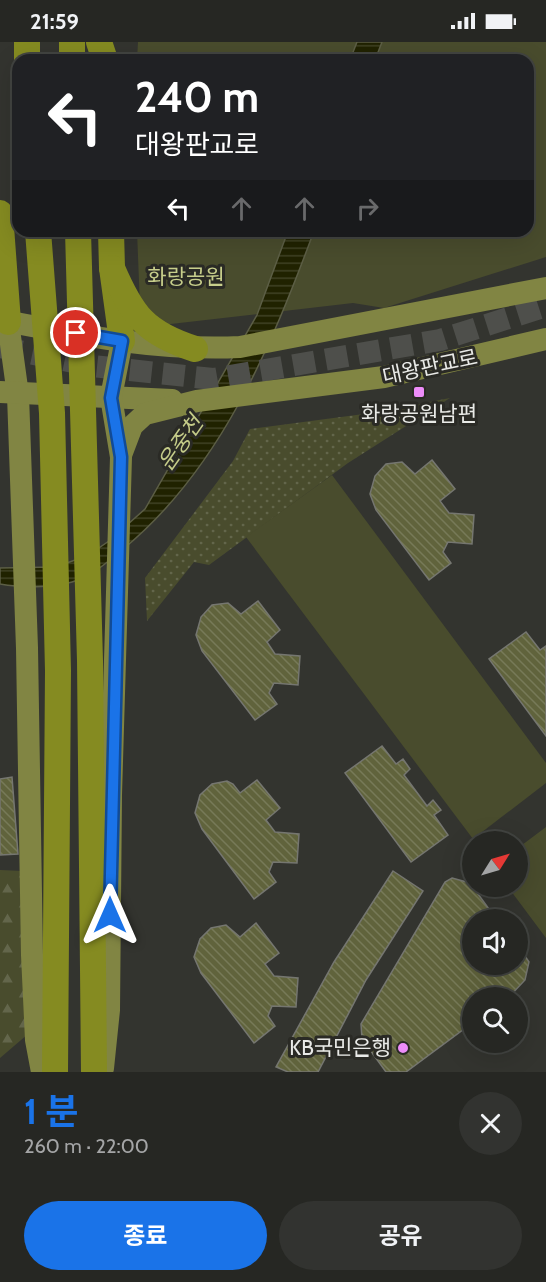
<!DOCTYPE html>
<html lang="ko">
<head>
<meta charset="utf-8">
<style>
  body { margin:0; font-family:Cabin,"Noto Sans KR",sans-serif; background:#323330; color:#f1f3f6; height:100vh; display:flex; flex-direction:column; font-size:22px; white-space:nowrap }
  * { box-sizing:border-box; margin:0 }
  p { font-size:20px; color:#a4a5a6 }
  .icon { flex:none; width:33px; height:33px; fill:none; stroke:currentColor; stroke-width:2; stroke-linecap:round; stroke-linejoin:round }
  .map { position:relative; height:1030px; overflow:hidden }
  .panel { display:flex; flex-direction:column; background:#262723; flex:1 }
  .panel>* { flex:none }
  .guide { position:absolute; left:12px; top:12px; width:522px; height:183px; border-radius:18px; box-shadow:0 6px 24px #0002,0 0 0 2px #424441; background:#202124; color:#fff; overflow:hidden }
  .needle { width:39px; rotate:53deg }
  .fabs { position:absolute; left:462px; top:789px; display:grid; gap:12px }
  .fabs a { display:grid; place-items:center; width:66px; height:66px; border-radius:50%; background:#262723; box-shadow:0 6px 24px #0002,0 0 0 2px #424441; font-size:30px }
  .pin { position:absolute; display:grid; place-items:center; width:51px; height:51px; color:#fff; margin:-26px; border:3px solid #fff; border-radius:50%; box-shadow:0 2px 6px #0007 }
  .me { position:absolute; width:66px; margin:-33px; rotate:0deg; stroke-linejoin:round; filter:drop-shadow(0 0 4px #0008) }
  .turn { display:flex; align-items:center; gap:21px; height:126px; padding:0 24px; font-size:27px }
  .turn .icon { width:78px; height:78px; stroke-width:2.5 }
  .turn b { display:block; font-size:42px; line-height:51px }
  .lanes { display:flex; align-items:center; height:57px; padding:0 24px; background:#0003; justify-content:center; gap:30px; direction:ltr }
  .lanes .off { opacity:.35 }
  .round { display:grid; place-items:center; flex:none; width:63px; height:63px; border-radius:32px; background:#323330 }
  .head { display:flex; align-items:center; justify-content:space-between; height:102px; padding:0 24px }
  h1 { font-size:36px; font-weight:700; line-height:45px; color:#1a73e8 }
  .action { display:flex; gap:12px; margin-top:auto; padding:12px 24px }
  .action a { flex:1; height:69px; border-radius:36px; background:#1a73e8; color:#fff; font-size:24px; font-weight:700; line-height:69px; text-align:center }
  .action a+a { background:#323330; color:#f1f3f6 }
  .status { display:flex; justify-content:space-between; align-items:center; height:42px; padding:0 30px; background:#262723; direction:ltr }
  .status svg { height:16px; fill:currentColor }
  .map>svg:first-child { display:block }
  .grass { fill:url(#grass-dots) }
  .forest { fill:url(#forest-firs) }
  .park { fill:#494c2d }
  .water { fill:url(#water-rules); stroke:#5c5e45; stroke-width:1.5 }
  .building { fill:url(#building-back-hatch); stroke:#757670; stroke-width:1.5 }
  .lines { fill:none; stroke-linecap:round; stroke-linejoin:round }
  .major-tunnel { stroke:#4e4f4b; stroke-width:22; stroke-dasharray:22 11; stroke-linecap:butt }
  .major { stroke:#818543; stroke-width:22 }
  .highway { stroke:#858b21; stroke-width:26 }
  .route-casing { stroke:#114b97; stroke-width:15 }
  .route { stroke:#1a73e8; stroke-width:10 }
  .poi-dot { fill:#ed8cf9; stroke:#2a2a25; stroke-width:2 }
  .labels { text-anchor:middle; stroke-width:6; stroke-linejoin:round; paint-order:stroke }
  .park-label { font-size:21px; fill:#c7ce8b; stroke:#2a2a25 }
  .street-label { font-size:21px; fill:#e9eae7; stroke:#2a2a25 }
  .poi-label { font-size:21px; fill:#e9eae7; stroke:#2a2a25 }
  .water-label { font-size:22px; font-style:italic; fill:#c5cc89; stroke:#2a2a25 }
</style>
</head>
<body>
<div class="status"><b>21:59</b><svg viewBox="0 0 49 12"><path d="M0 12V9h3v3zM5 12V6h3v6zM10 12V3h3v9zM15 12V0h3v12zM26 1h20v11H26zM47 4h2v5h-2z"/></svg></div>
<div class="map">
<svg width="546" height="1030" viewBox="0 0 546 1030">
  <defs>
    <pattern id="grass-dots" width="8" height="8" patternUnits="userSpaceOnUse" patternTransform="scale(1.5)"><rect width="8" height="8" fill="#494c2d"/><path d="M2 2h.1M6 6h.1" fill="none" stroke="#63664b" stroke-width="1.8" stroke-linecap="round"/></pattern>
    <pattern id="forest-firs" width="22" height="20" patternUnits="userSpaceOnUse" patternTransform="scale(1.5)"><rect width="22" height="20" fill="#494c2d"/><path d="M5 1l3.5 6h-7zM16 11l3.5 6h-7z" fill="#63664b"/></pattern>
    <pattern id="water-rules" width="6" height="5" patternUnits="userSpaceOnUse" patternTransform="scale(1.5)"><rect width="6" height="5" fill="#202200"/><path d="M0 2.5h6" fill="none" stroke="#404225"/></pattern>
    <pattern id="building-back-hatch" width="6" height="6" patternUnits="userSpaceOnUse" patternTransform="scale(1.5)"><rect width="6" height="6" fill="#60633c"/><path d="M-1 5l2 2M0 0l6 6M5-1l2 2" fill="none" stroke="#777a58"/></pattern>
  </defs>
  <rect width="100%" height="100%" fill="#33342f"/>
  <!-- grass -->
  <path class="grass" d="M450,356L348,421L209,523L194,520L147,579L145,536L233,419L250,387L379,370Z"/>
  <!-- forest -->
  <path class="forest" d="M0,828L23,829L28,992L0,1016Z"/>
  <!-- park -->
  <g class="park">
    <path d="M138,0H546V215L384,266L353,261L162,283L140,265L137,189H528V18H137Z"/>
    <path d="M332,433L546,721V741L473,797L246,495Z"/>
    <path d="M546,785V896L508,845L518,844V806Z"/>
  </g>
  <!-- water -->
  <g class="water">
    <path d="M357,0H382L375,18H350Z"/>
    <path d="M288,189H314C271,305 220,428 122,508C108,520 90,535 72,540C51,546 21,546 0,542V526L55,525L87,514L109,499L145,467L257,273Z"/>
  </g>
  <!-- building -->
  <g class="building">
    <path d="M432,418L455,447L440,459L449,471L474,473L472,502L448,500L443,510L451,521L429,538L376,468L370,452L375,434L386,422L402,420L415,432Z"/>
    <path d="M258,559L280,588L267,600L275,612L300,614L298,643L274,641L269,651L277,662L255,678L202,609L196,593L201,575L212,563L228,561L241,572Z"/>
    <path d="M526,590L540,608L546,604V694L489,617Z"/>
    <path d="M382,704L396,722L403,717L410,727L404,733L427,764L433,758L441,768L434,773L448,793L411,820L345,731Z"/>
    <path d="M12,735L18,812L0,813V737Z"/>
    <path d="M257,738L280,766L266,778L275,790L299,792L297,821L273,820L269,830L276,840L254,857L202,787L195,771L200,753L212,742L227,739L233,742L240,751Z"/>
    <path d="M393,829L423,849L366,938L318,1030H288L276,1025L334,920Z"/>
    <path d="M452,836L470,841L497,878H472V922H518V904L529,920L525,938L508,956H472V981L406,1030H386L362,997L361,982L445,840Z"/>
    <path d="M256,881L279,911L265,922L274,934L298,936L296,965L272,964L268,974L275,984L254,1001L201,931L194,915L200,897L211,886L226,883L240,895Z"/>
  </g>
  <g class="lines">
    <!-- major-tunnel -->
    <path class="major-tunnel" d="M0,305L93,324L213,337L440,298L546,264"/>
    <!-- major -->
    <g class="major">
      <path d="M0,278C79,293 159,309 240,305L546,246"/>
      <path d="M8,280L18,353L27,606L32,913L36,998L42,1030"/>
      <path d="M0,350L172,358"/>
      <path d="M121,413L132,384L145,372L197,359L384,335L546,297"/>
      <path d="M103,1026L109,968L111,753L121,415L111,355L122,299"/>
    </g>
    <!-- highway -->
    <g class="highway">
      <path d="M27,0V18"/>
      <path d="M72,0V18"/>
      <path d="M99,0L105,18"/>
      <path d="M0,171L8,280"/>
      <path d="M38,189L52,371L58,629L55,1030"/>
      <path d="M78,189L90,619L94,1030"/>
      <path d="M111,189L112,226L122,299"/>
      <path d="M112,226C132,273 145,291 195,307"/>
    </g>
  </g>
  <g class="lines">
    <!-- route casing -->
    <g class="route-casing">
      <path id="route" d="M76,291L122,299L111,356L121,415L110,873"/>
    </g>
    <!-- route -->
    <use href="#route" class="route"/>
  </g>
  <!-- markers -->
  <g class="poi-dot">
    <rect x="413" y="344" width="12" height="12" rx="3"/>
    <circle cx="403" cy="1006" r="6"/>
  </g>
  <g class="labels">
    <!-- park labels -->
    <g class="park-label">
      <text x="186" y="242">화랑공원</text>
    </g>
    <!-- street labels -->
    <g class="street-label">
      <text transform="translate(430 325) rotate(-12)" y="7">대왕판교로</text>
    </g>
    <!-- poi labels -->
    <g class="poi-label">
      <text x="419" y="379">화랑공원남편</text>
      <text x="391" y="1013" text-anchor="end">KB국민은행</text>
    </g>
    <!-- water labels -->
    <g class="water-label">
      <text transform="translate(180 401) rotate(-55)" y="8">운중천</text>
    </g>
  </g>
</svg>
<div class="fabs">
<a><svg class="needle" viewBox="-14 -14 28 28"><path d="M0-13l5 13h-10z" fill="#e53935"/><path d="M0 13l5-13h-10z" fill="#a4a5a6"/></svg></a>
<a><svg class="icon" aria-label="sound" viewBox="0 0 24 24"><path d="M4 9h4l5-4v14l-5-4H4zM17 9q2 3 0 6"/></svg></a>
<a><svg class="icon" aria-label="search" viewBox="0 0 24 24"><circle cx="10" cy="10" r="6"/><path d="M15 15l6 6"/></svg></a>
</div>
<div class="pin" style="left:76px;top:291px;background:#d93025"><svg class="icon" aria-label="arrive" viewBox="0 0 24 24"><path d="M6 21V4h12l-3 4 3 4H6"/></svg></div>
<svg class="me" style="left:110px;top:873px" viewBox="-20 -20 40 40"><path d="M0-17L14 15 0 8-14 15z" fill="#1a73e8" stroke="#fff" stroke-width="4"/></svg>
<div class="guide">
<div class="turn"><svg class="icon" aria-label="left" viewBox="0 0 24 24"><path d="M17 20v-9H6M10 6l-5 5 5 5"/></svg><div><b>240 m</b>대왕판교로</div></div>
<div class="lanes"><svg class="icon" aria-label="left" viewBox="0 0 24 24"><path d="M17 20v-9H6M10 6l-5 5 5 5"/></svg><svg class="icon off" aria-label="ahead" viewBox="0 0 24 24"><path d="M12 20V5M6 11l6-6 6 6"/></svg><svg class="icon off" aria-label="ahead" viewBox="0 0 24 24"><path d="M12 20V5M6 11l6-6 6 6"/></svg><svg class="icon off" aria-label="right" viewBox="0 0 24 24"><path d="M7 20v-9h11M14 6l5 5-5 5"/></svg></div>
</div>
</div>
<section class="panel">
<div class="head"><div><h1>1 분</h1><p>260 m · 22:00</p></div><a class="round"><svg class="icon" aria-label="close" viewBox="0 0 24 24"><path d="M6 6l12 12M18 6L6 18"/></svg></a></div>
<div class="action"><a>종료</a><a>공유</a></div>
</section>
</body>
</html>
